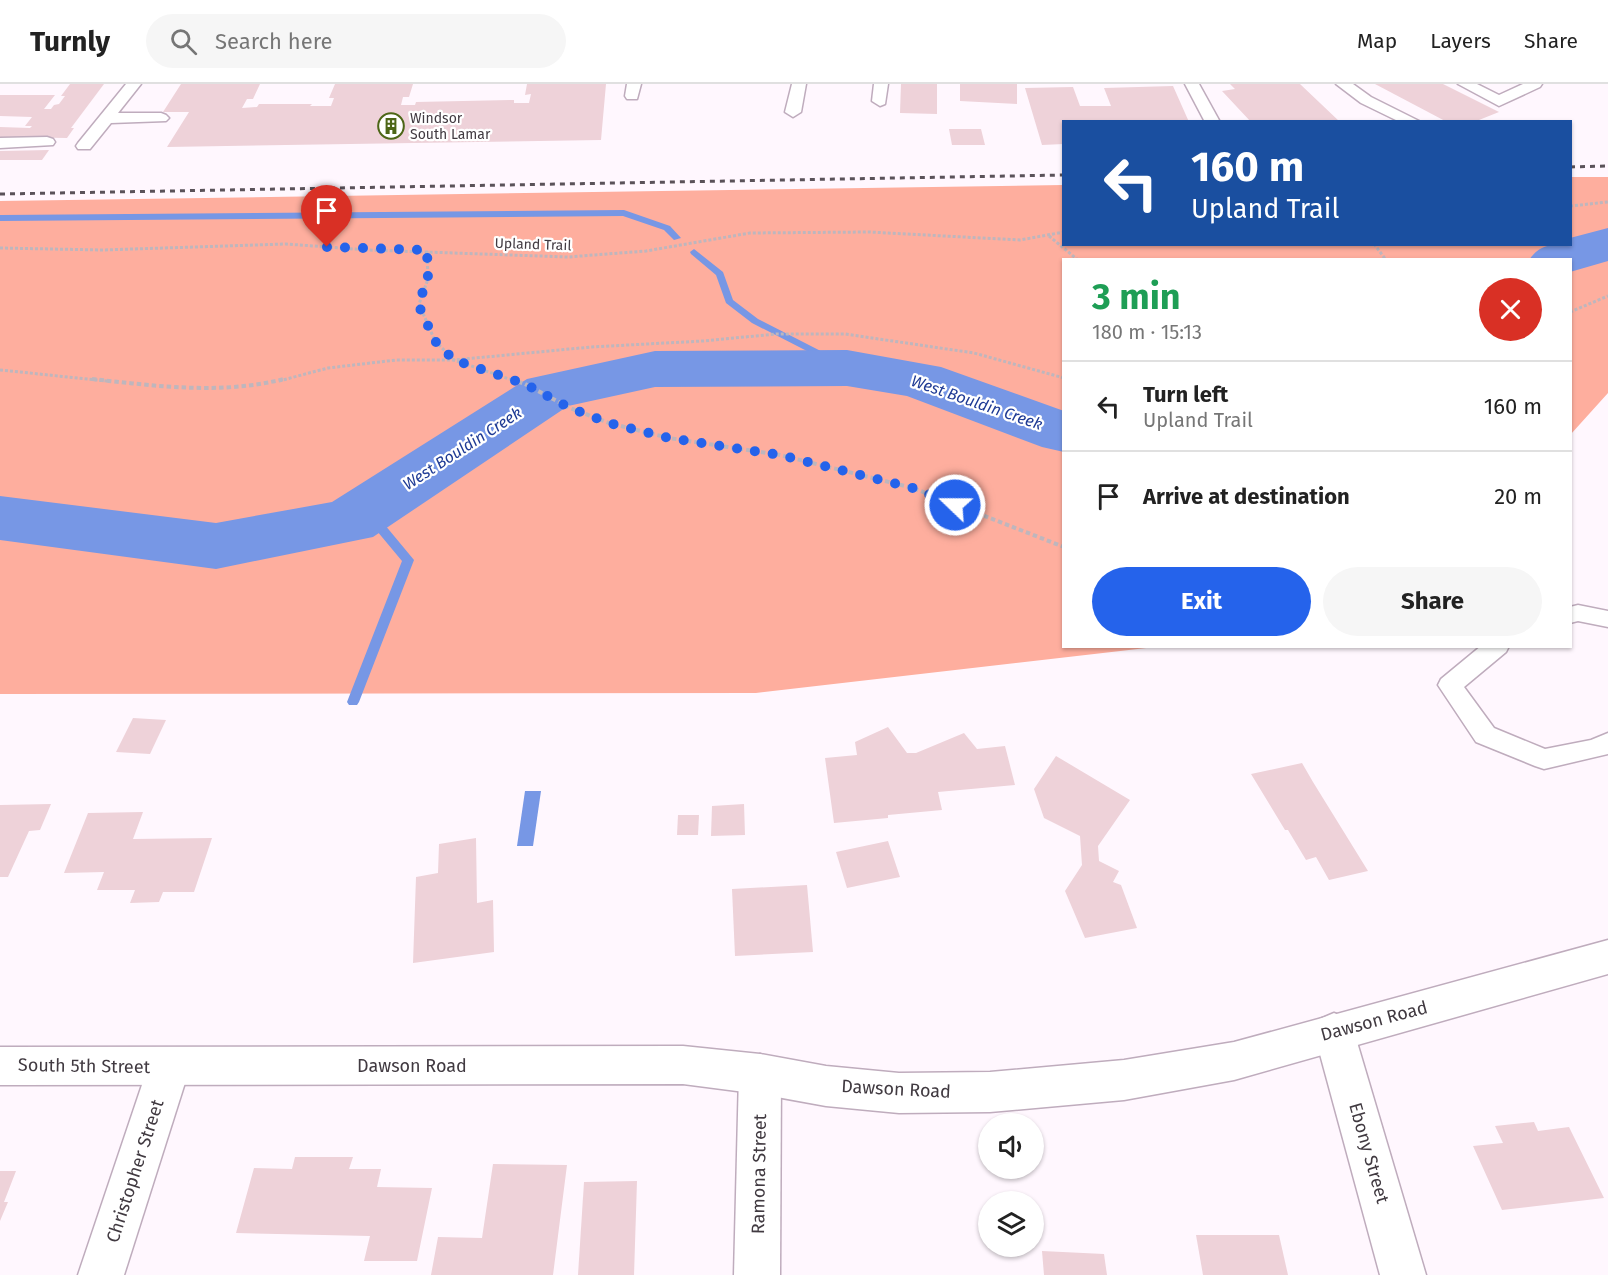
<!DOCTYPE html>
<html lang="en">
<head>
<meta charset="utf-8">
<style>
  body { margin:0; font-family:"Fira Sans",sans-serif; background:#f6f6f6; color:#222; height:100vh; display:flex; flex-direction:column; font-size:22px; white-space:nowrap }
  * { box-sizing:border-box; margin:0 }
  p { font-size:20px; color:#767676 }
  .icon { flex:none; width:33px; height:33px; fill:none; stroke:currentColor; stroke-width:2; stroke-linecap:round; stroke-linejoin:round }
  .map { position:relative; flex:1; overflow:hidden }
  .panel { position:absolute; left:1062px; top:174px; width:510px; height:390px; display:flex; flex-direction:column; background:#fff; border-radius:0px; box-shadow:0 2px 4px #0004 }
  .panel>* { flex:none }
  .banner { position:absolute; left:1062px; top:36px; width:510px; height:126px; border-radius:0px; box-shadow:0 2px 4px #0004; background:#1a4fa0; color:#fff; overflow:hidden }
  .tools { position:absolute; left:978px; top:1029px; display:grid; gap:12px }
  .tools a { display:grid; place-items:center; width:66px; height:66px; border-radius:50%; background:#fff; box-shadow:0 2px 4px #0004; font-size:30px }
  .pin { position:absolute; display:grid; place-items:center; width:51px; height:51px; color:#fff; margin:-62px -26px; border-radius:50% 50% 50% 0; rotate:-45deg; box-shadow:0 0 6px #0007 }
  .pin .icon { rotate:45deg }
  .me { position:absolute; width:66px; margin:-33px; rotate:292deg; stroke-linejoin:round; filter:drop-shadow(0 0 4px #0008) }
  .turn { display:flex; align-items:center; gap:21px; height:126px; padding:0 30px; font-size:27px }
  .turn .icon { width:78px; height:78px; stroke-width:2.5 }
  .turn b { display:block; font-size:42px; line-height:51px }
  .round { display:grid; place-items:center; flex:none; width:63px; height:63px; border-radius:32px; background:#f6f6f6 }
  .summary { display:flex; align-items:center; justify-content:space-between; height:102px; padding:0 30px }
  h1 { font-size:36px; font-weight:700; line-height:45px; color:#1e9e55 }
  .cta { display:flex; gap:12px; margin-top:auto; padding:12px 30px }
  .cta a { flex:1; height:69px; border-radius:36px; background:#2563eb; color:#fff; font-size:24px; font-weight:700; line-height:69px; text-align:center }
  .cta a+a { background:#f6f6f6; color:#222 }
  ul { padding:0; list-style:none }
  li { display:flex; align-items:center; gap:18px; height:90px; padding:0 30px; border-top:2px solid #e0e0e0 }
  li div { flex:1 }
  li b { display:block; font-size:22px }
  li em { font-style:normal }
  header { display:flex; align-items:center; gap:36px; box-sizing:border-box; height:84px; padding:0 30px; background:#fff; border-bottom:2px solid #e0e0e0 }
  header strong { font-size:28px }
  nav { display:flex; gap:33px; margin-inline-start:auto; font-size:21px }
  .search { width:420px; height:54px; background:#f6f6f6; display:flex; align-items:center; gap:15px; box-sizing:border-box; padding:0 21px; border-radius:33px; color:#767676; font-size:22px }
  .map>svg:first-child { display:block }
  .forest { fill:#feae9e }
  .water { fill:#7797e5 }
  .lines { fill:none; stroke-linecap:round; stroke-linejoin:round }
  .stream { fill:#7797e5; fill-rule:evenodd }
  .river { fill:#7797e5; fill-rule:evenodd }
  .building { fill:#eed2d9 }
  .service-casing { stroke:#bfacbd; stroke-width:3 }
  .minor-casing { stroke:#bfacbd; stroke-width:3 }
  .tertiary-casing { stroke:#bfacbd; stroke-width:3 }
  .path-far1 { stroke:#beb6bd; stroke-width:3; stroke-dasharray:3 2; stroke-linecap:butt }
  .path { stroke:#beb6bd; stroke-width:4; stroke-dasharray:4.5 3; stroke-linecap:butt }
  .service { fill:#fff; fill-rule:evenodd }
  .minor { fill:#fff; fill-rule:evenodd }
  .tertiary { fill:#fff; fill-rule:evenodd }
  .rail { stroke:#5a5259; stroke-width:3; stroke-dasharray:5 5; stroke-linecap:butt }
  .route { stroke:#2563eb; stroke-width:10; stroke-dasharray:0 18 }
  .labels { text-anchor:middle; stroke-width:4.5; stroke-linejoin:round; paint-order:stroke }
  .far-poi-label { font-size:14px; fill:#413a41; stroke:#fff; text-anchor:start }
  .far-street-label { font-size:14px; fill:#413a41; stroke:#fff }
  .water-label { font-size:16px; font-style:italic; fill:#1f3b95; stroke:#fff }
  .near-street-label { font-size:18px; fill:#413a41; stroke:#fff }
</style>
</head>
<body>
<header>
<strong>Turnly</strong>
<div class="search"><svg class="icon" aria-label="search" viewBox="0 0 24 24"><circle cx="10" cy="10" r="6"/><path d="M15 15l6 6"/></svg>Search here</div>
<nav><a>Map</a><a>Layers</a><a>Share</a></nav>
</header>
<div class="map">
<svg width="1608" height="1191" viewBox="0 0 1608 1191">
  <rect width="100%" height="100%" fill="#fff7fe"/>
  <!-- forest -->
  <path class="forest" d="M1571,93H1608V309L1571,350L1570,176H1064V562L1155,563L756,609L0,610V117L1063,101L1064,160H1570Z"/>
  <!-- water -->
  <path class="water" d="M525,707H541L533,762H517Z"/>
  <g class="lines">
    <!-- stream -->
    <g class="stream">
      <path d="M624,126L670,142L681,154L674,156L664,146L623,132L0,137V131Z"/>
      <path d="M694,165L723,188L733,216L758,235L850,282V286H844L752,239L726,219L716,191L691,170L690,168Z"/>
      <path d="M366,422L370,423L414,476L359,618L357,621H349L347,618L402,477L362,429L361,426Z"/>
    </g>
    <!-- river -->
    <g class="river">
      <path d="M1608,144V177L1570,188V176H1529C1540,160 1552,160 1570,160V154Z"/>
      <path d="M847,266L941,283L1064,327V368L1042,363L907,312L847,302L655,303L568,322L373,453L216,485L0,456V412L216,439L332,418L527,295L655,267Z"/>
    </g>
  </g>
  <!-- building -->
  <g class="building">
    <path d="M70,0H104L71,44H74L67,54L0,53V43L30,44L32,42H25L32,33L0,32V11H55L44,25H51L54,21L59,20L65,12H61Z"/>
    <path d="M181,0H260L253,15H247L242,24L257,23L259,20H312L310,22H331L334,14H329L335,0H413L409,13H403L401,21H415L416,18L514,16V19H529L531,10L525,11L527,0H606L601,56L167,63L189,28H163Z"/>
    <path d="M901,0H937V30L900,29Z"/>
    <path d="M960,0H1017V20L960,17Z"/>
    <path d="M1230,0H1300L1340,38H1251L1222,7L1235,5Z"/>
    <path d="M1375,0H1443L1499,28L1474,38H1447Z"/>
    <path d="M1173,2L1189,38H1064V60L1042,61L1025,4L1073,3L1080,22H1111L1104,4Z"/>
    <path d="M949,45H981L985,61H952Z"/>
    <path d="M49,66L42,76H0V67Z"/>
    <path d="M133,634L166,636L150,670L116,668Z"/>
    <path d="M888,643L907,669H916L964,649L977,665L1005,662L1015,701L938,708L942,726L888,731V734L834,739L825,674L857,671L855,658Z"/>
    <path d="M1056,672L1130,716L1098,762L1099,777L1119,787L1113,798L1121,801L1137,844L1085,854L1065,807L1082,781L1080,752L1044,734L1034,705Z"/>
    <path d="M1302,679L1313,698L1368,787L1329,796L1316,773L1306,776L1288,746H1285L1251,690Z"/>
    <path d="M51,720L40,746L29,747L8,793H0V721Z"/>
    <path d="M744,720L745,751L711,752L712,722Z"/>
    <path d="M143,728L133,755L212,754L194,808H163L159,818L130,819L135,806H97L104,788L64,789L88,729Z"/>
    <path d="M678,731H699L698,751H677Z"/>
    <path d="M476,754L477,819L493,816L494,868L413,879L416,793L438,789L439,760Z"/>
    <path d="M888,757L900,793L847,804L836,768Z"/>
    <path d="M807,801L813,868L735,872L732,805Z"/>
    <path d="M1534,1038L1538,1047L1569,1043L1604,1114L1502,1126L1473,1062L1503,1059L1495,1042Z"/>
    <path d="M295,1073H353L349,1085H381L377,1103L432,1104L417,1177H364L370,1152L236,1149L254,1084L292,1085Z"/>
    <path d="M493,1080L567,1081L553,1191H431L438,1153L482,1154Z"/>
    <path d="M0,1087H16L4,1118H8L0,1137Z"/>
    <path d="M637,1097L634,1191H578L584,1098Z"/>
    <path d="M1196,1151H1279L1288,1191H1203Z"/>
    <path d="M1042,1167L1104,1170L1107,1191H1044Z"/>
  </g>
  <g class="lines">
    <!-- service casing -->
    <g class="service-casing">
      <g id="service">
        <path d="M126,0H141L118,29H161L166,31L169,34L166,37L111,39L90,65H78L76,62L78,59Z"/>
        <path d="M627,0H641L637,15H627L625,12Z"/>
        <path d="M792,0H806L801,28L793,33L785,28Z"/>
        <path d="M874,0H888L885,20L880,22L872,17Z"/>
        <path d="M1185,0H1199L1220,38H1205Z"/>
        <path d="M1336,0H1353L1371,13L1421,38H1400L1361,19Z"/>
        <path d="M1458,0H1477L1499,11L1523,0H1542L1540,3L1499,22Z"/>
        <path d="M47,53L53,55L55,58L53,61L0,64V54Z"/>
        <path d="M1578,521L1608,527V543L1578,537L1570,539V523Z"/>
        <path d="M1481,562H1509L1506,568L1464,603L1494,644L1545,665L1591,656L1608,649V670L1544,685L1535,682L1476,658L1438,601L1441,595Z"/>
      </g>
    </g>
    <!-- minor casing -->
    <g class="minor-casing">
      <g id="minor">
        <path d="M1334,929L1348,935L1354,948L1426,1191H1380L1314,948L1320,935Z"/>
        <path d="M169,964L184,969L190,983L124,1191H78L148,983L154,969Z"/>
        <path d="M760,970L775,976L781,990L780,1191H734L739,990L745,976Z"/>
      </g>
    </g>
    <!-- tertiary casing -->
    <g class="tertiary-casing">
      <path id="tertiary" d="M1608,856V890L1234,996L1124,1016L990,1028L899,1029L826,1022L760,1010L683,1000L0,1001V963L683,962L760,970L826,982L899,989L990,988L1124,976L1234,958Z"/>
    </g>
    <!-- path-far1 -->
    <g class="path-far1">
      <path d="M1570,122L1608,118"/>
      <path d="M1049,152L1078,176"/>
      <path d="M1374,160L1386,176"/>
      <path d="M0,164L103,166L286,160L368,166L568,173L646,167L750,149L869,148L1020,156L1064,148"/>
      <path d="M427,167L428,195L419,220L435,257L454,276L515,297"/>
      <path d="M1570,228L1608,212"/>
      <path d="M0,286L107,297"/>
      <path d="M279,297L328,284L396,276H454L591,263L703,257L776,250H845L974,269L1064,294"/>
    </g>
    <!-- path -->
    <g class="path">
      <path d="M92,295C156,302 221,311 284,295"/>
      <path d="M511,295L525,300L570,324L609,339L669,354L780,371L913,404L1064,463"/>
    </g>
    <!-- service -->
    <use href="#service" class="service"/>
    <!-- minor -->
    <use href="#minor" class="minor"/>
    <!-- tertiary -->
    <use href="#tertiary" class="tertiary"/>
    <!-- rail -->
    <g class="rail">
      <path d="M1570,83L1608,82"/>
      <path d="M0,110L1064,91"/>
    </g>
  </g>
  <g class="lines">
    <!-- route -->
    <path class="route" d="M327,163L427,166L428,195L418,220L435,257L454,276L525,300L570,324L609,339L669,354L780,371L913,404L955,421"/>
  </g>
  <!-- icons -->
  <defs>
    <g id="building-ring" transform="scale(1.35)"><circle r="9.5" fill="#fff" stroke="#4d6617" stroke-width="1.5"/><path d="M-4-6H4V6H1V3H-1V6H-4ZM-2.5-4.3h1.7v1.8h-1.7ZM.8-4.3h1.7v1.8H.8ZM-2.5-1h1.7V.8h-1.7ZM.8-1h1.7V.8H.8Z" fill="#4d6617"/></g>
  </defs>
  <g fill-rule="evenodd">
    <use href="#building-ring" x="391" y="42"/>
  </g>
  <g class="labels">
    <!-- far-poi labels -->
    <g class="far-poi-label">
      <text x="410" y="39">Windsor<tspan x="410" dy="16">South Lamar</tspan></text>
    </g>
    <!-- far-street labels -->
    <g class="far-street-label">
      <text transform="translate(533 160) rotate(2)" y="5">Upland Trail</text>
    </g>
    <!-- water labels -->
    <g class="water-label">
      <text transform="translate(977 318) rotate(19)" y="6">West Bouldin Creek</text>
      <text transform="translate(462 364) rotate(-33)" y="6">West Bouldin Creek</text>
    </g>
    <!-- near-street labels -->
    <g class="near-street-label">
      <text transform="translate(1374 937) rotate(-15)" y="6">Dawson Road</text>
      <text transform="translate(84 982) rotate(1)" y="6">South 5th Street</text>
      <text x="412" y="988">Dawson Road</text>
      <text transform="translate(896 1005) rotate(3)" y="6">Dawson Road</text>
      <text transform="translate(1369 1069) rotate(74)" y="6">Ebony Street</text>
      <text transform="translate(135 1087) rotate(-72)" y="6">Christopher Street</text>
      <text transform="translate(759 1090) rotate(-89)" y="6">Ramona Street</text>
    </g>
  </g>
</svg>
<div class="tools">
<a><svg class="icon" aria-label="sound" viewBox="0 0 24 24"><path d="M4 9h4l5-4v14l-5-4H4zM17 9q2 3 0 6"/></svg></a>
<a><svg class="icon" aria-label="layers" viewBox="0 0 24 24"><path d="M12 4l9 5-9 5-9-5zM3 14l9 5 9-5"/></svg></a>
</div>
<div class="pin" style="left:327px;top:163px;background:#d93025"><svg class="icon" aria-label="arrive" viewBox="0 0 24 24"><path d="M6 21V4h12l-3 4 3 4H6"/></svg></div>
<svg class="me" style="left:955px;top:421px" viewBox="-20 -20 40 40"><circle r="17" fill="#2563eb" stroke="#fff" stroke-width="3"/><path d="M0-11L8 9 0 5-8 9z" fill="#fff"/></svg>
<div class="banner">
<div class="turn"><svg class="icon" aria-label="left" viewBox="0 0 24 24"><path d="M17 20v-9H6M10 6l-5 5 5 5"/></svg><div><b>160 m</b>Upland Trail</div></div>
</div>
<section class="panel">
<div class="summary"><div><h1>3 min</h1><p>180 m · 15:13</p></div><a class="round" style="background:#d93025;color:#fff"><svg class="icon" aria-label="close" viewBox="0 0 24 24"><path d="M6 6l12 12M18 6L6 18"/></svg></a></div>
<ul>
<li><svg class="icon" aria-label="left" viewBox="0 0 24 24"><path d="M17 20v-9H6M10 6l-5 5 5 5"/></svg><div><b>Turn left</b><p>Upland Trail</p></div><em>160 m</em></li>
<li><svg class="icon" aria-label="arrive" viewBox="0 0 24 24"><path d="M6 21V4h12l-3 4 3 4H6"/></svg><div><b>Arrive at destination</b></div><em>20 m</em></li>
</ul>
<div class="cta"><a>Exit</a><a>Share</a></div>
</section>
</div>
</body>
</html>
